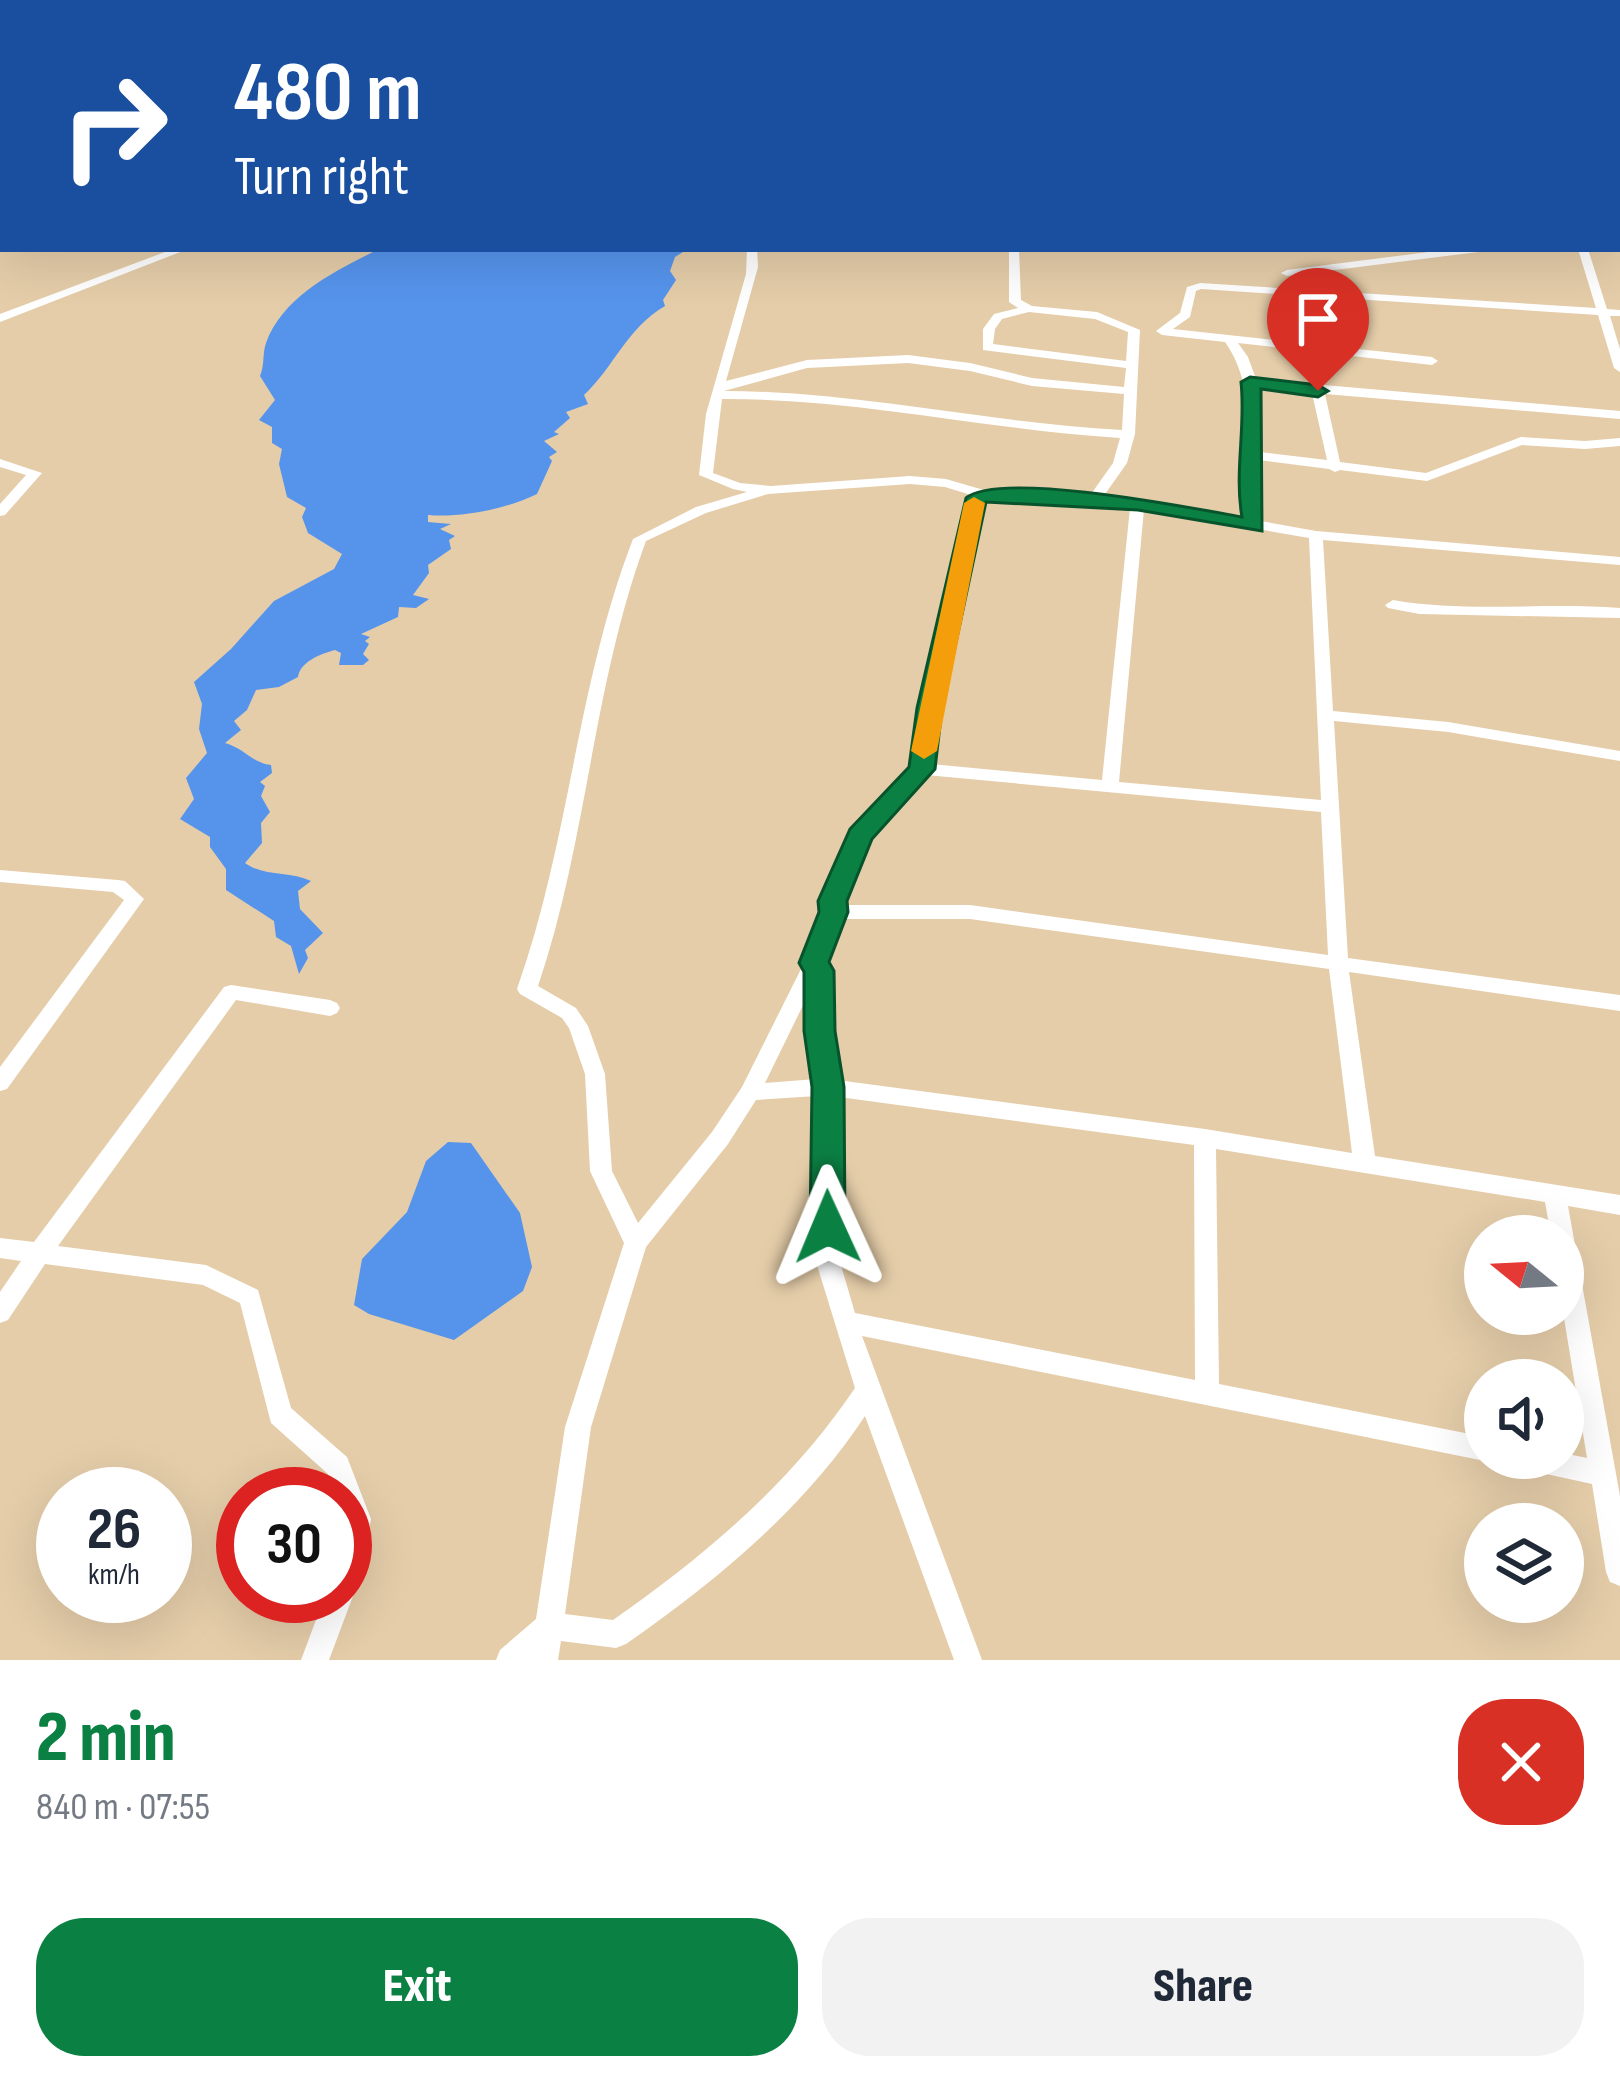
<!DOCTYPE html>
<html lang="en">
<head>
<meta charset="utf-8">
<style>
  body { margin:0; font-family:"Sofia Sans Condensed",sans-serif; background:#f2f2f3; color:#1f2937; height:100vh; display:flex; flex-direction:column; font-size:45px; white-space:nowrap }
  * { box-sizing:border-box; margin:0 }
  p { font-size:39px; color:#747a83 }
  .icon { flex:none; width:66px; height:66px; fill:none; stroke:currentColor; stroke-width:2; stroke-linecap:round; stroke-linejoin:round }
  .map { position:relative; height:1660px; overflow:hidden }
  .sheet { display:flex; flex-direction:column; background:#fff; flex:1 }
  .sheet>* { flex:none }
  .guide { position:absolute; left:0px; top:0px; width:1620px; height:252px; box-shadow:0 12px 48px #0002; background:#1a4fa0; color:#fff; overflow:hidden }
  .needle { width:78px; rotate:288deg }
  .tools { position:absolute; left:1464px; top:1215px; display:grid; gap:24px }
  .tools a { display:grid; place-items:center; width:120px; height:120px; border-radius:50%; background:#fff; box-shadow:0 12px 48px #0002; font-size:60px }
  .speed { position:absolute; left:36px; top:1467px; display:flex; gap:24px; font-size:60px; font-weight:700; text-align:center }
  .speed>* { display:grid; place-content:center; width:156px; height:156px; border-radius:50%; background:#fff; box-shadow:0 12px 48px #0002; line-height:1 }
  .speed small { font-size:30px; font-weight:400 }
  .speed .limit { border:18px solid #d22; background:#fff; color:#111 }
  .pin { position:absolute; display:grid; place-items:center; width:102px; height:102px; color:#fff; margin:-123px -51px; border-radius:50% 50% 50% 0; rotate:-45deg; box-shadow:0 0 12px #0007 }
  .pin .icon { rotate:45deg }
  .me { position:absolute; width:132px; margin:-66px; rotate:359deg; stroke-linejoin:round; filter:drop-shadow(0 0 9px #0008) }
  .turn { display:flex; align-items:center; gap:42px; height:252px; padding:0 36px; font-size:54px }
  .turn .icon { width:156px; height:156px; stroke-width:2.5 }
  .turn b { display:block; font-size:84px; line-height:102px }
  .round { display:grid; place-items:center; flex:none; width:126px; height:126px; border-radius:48px; background:#f2f2f3 }
  .summary { display:flex; align-items:center; justify-content:space-between; height:204px; padding:0 36px }
  h1 { font-size:72px; font-weight:800; line-height:90px; color:#0b8043 }
  .action { display:flex; gap:24px; margin-top:auto; padding:24px 36px }
  .action a { flex:1; height:138px; border-radius:48px; background:#0b8043; color:#fff; font-size:48px; font-weight:800; line-height:138px; text-align:center }
  .action a+a { background:#f2f2f3; color:#1f2937 }
  .map>svg:first-child { display:block }
  .water { fill:#5694ec }
  .lines { fill:none; stroke-linecap:round; stroke-linejoin:round }
  .street { fill:#fff; fill-rule:evenodd }
  .route { fill:#0b8043; stroke:#07532c; stroke-width:3 }
  .slow { fill:#f59e0b }
</style>
</head>
<body>
<div class="map">
<svg width="1620" height="1660" viewBox="0 0 1620 1660">
  <rect width="100%" height="100%" fill="#e5cda9"/>
  <!-- water -->
  <g class="water">
    <path d="M379,249L683,252L675,257L670,271L676,280L663,300L665,306C627,328 614,367 584,395L588,404L566,412L570,418L554,432L559,434L544,441L557,452L549,457L552,461L537,494C507,509 460,518 428,515V522L451,524L440,529L455,536L449,540L451,549L428,565L429,573L413,595L429,599L416,608L399,607L398,617L361,634L370,637L365,641L369,644L363,654L369,660L363,665H339L341,653L335,650C320,654 300,662 298,677L279,687L256,690L247,710L234,721L241,730L225,743C244,748 252,763 271,765L272,773L260,782L265,786L261,796L270,812L261,823L262,843L245,863C264,877 289,871 311,881L298,891L300,909L323,933L305,950L308,958L299,974L291,946L276,937L274,921L226,890V869L210,847V837L180,819L194,799L186,778L207,753L199,729L202,704L194,682L231,649L274,601L334,569L342,554L308,533L302,517L306,508L287,497L279,464L282,449L272,443V427L259,420L275,400L260,376C265,364 262,355 266,343C283,296 335,271 379,249Z"/>
    <path d="M448,1142L471,1143L520,1213L532,1267L523,1291L454,1340L369,1314L354,1305L362,1259L407,1212L426,1161Z"/>
  </g>
  <g class="lines">
    <!-- street -->
    <g class="street">
      <path d="M97,0H105L107,3H99Z"/>
      <path d="M1075,0H1083L1084,3H1076Z"/>
      <rect x="1191" y="0" width="8" height="3"/>
      <path d="M1418,0H1430L1426,2Z"/>
      <rect x="1539" y="0" width="8" height="3"/>
      <rect x="1617" y="6" width="3" height="4"/>
      <rect x="1617" y="42" width="3" height="6"/>
      <rect x="0" y="56" width="3" height="6"/>
      <rect x="1617" y="74" width="3" height="6"/>
      <path d="M1617,89L1620,90V98L1617,97Z"/>
      <rect x="0" y="140" width="3" height="6"/>
      <path d="M3,171V177L0,178V172Z"/>
      <rect x="1617" y="193" width="3" height="6"/>
      <path d="M173,249H188L0,322V314Z"/>
      <path d="M747,249H757L758,267L726,381L807,360L908,355L970,363L1032,378L1124,387L1126,368L983,350V329L994,314L1018,308L1009,302V249H1019L1021,300L1032,306L1097,312L1140,330L1135,434L1127,463L1103,497L1137,500L1246,519C1241,459 1262,394 1225,342L1162,335L1156,331L1180,313L1187,287L1200,283L1596,308L1578,249H1588L1607,309L1620,310V316H1610L1620,349V372L1614,368L1598,315L1201,289L1196,291L1190,317L1173,329L1432,357L1438,361L1432,365L1238,343L1248,357L1256,379L1620,411V419L1325,394L1340,462L1426,473L1521,437L1585,441L1620,438V446L1585,449L1522,445L1427,481L1340,470L1335,472L1329,469L1259,460L1261,521L1316,531L1620,557V565L1323,540L1333,711L1448,722L1620,751V761L1448,732L1334,721L1348,958L1620,995V1011L1349,972L1375,1156L1620,1195V1215L1568,1206L1620,1496V1586L1610,1582L1606,1572L1592,1484L1528,1470L1519,1467L1515,1458H1563V1453L1587,1458L1563,1312V1236H1551L1545,1202L1216,1149L1219,1384L1485,1437V1458H1493L1485,1461L862,1336L982,1660H954L865,1416C803,1510 717,1580 626,1644L616,1648L561,1641L558,1660H496L500,1650L536,1619L565,1427L624,1243L590,1171L585,1074L569,1028L562,1018L520,994L517,989C570,840 576,687 633,539L696,507L747,492L733,489L699,475L706,414L746,274ZM1029,312L1095,319L1128,332L1126,361L993,344L995,329L1002,319ZM908,363L970,371L1032,386L1124,394L1122,430C988,423 858,391 724,391L807,368ZM1257,386L1312,393L1327,460L1260,452ZM722,399C856,398 987,430 1120,438L1113,463L1089,497L987,491L946,479L910,476L771,486L740,483L713,473ZM910,484L945,487L971,495L922,708L914,768L851,836L823,900V912L804,963L742,1087L712,1132L638,1223L612,1171L605,1074L588,1026L576,1008L538,986C588,839 592,687 646,541L706,513L768,494ZM991,498L1130,508L1102,780L931,764L938,708L982,501ZM1144,509L1309,538L1321,800L1119,782ZM926,775L1321,812L1328,955L970,905H842L841,900L868,839ZM840,919H970L1329,969L1352,1153L1205,1129L837,1080L829,1031V971L824,963ZM809,993V1031L816,1079L765,1083ZM817,1096L816,1262L855,1388C791,1483 706,1555 613,1620L565,1614L591,1427L646,1247L728,1144L756,1100ZM839,1097L1194,1145L1195,1380L855,1313L840,1262Z"/>
      <path d="M1452,249H1483L1478,252L1287,276L1281,273L1287,270Z"/>
      <path d="M0,459L42,473L5,515L0,516V504L26,475L0,467Z"/>
      <path d="M1393,600C1468,613 1544,602 1620,608V618L1419,614L1388,608L1385,605Z"/>
      <path d="M0,870L118,880L125,881L144,899L7,1089L0,1091V1067L124,900L113,892L0,882Z"/>
      <path d="M231,985L330,1000L337,1003L340,1008L337,1013L330,1016L236,1000L58,1246L206,1265L258,1290L291,1408L347,1457L371,1519L359,1581L351,1592L353,1596L329,1660H301L325,1596H345V1494H335L328,1474L271,1423L240,1303L203,1285L45,1264L8,1320L0,1323V1292L21,1261L0,1258V1238L34,1242L224,987Z"/>
    </g>
  </g>
  <!-- route -->
  <path class="route" d="M1250,377L1318,385L1328,391L1318,397L1261,389L1262,531L1138,510L986,502L942,708L935,769L872,839L847,901L848,912L829,962L834,971L835,1031L844,1087L845,1227L840,1237L828,1241L815,1237L810,1227L812,1087L804,1031V972L799,963L819,912L818,901L850,829L909,767L917,708L966,498C1000,470 1192,508 1242,517C1234,473 1246,427 1241,382Z"/>
  <!-- slow -->
  <path class="slow" d="M974,497L985,503L937,751L924,759L911,751L964,503Z"/>
</svg>
<div class="tools">
<a><svg class="needle" viewBox="-14 -14 28 28"><path d="M0-13l5 13h-10z" fill="#e53935"/><path d="M0 13l5-13h-10z" fill="#747a83"/></svg></a>
<a><svg class="icon" aria-label="sound" viewBox="0 0 24 24"><path d="M4 9h4l5-4v14l-5-4H4zM17 9q2 3 0 6"/></svg></a>
<a><svg class="icon" aria-label="layers" viewBox="0 0 24 24"><path d="M12 4l9 5-9 5-9-5zM3 14l9 5 9-5"/></svg></a>
</div>
<div class="speed"><div>26<small>km/h</small></div><div class="limit">30</div></div>
<div class="pin" style="left:1318px;top:391px;background:#d93025"><svg class="icon" aria-label="arrive" viewBox="0 0 24 24"><path d="M6 21V4h12l-3 4 3 4H6"/></svg></div>
<svg class="me" style="left:828px;top:1227px" viewBox="-20 -20 40 40"><path d="M0-17L14 15 0 8-14 15z" fill="#0b8043" stroke="#fff" stroke-width="4"/></svg>
<div class="guide">
<div class="turn"><svg class="icon" aria-label="right" viewBox="0 0 24 24"><path d="M7 20v-9h11M14 6l5 5-5 5"/></svg><div><b>480 m</b>Turn right</div></div>
</div>
</div>
<section class="sheet">
<div class="summary"><div><h1>2 min</h1><p>840 m · 07:55</p></div><a class="round" style="background:#d93025;color:#fff"><svg class="icon" aria-label="close" viewBox="0 0 24 24"><path d="M6 6l12 12M18 6L6 18"/></svg></a></div>
<div class="action"><a>Exit</a><a>Share</a></div>
</section>
</body>
</html>
